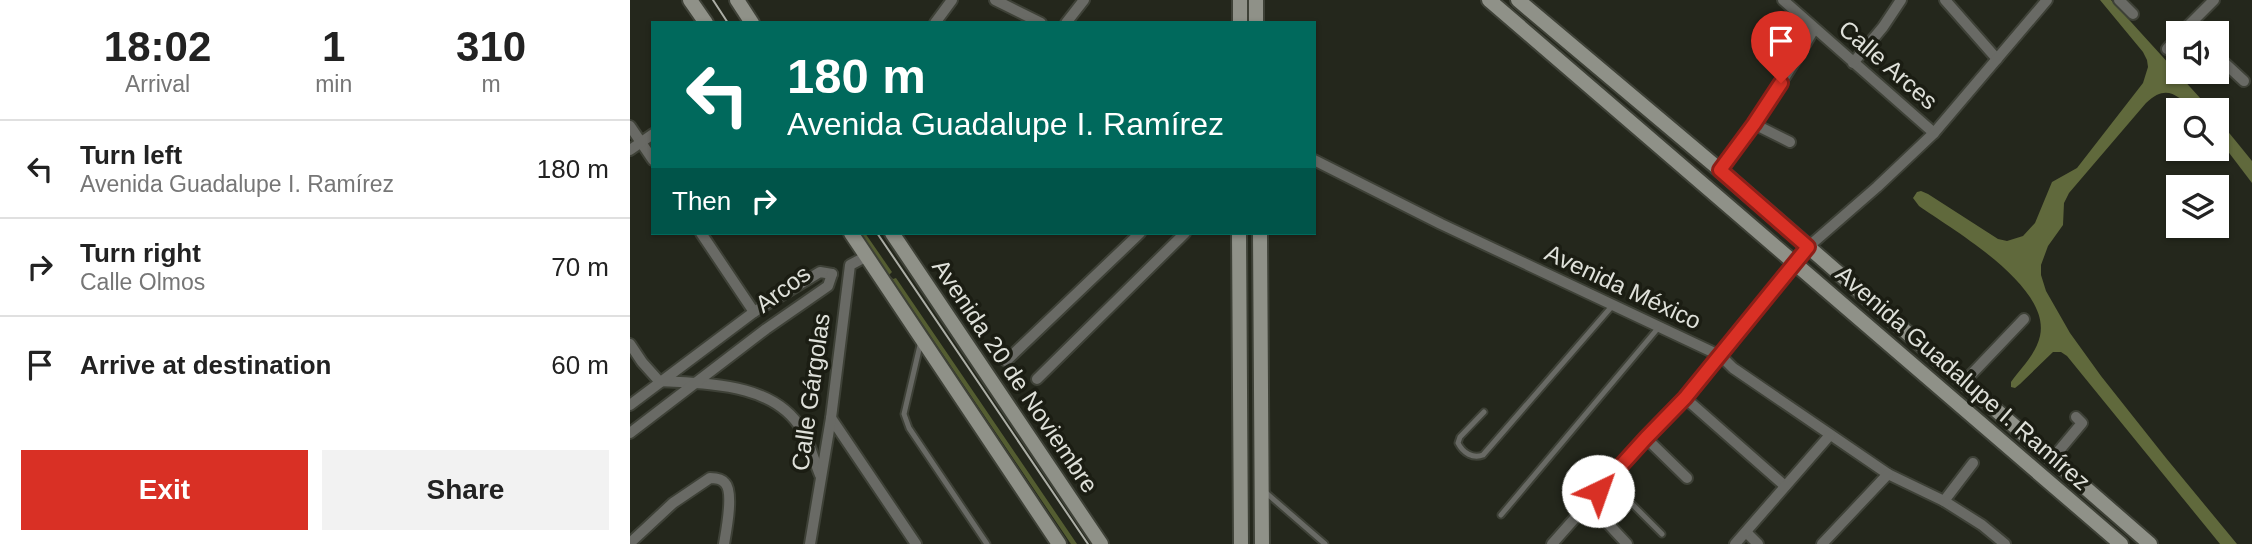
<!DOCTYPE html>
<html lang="en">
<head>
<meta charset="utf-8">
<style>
  body { margin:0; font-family:Helvetica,sans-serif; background:#f2f2f2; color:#222; height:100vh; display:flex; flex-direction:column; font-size:26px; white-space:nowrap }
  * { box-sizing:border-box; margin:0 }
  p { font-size:23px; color:#767676 }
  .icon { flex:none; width:38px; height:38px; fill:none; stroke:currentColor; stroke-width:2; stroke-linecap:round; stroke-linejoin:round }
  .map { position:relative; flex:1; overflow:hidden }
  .panel { display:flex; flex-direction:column; background:#fff; width:630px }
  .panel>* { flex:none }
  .hud { position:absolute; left:21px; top:21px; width:665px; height:214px; border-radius:0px; box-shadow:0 2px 5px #0004; background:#00695c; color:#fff; overflow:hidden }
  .tools { position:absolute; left:1536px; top:21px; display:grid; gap:14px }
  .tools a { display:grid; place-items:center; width:63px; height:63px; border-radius:0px; background:#fff; box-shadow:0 2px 5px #0004; font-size:35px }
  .pin { position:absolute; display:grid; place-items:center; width:60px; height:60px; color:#fff; margin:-72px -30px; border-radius:50% 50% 50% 0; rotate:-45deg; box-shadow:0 0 7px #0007 }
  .pin .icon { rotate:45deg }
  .me { position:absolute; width:77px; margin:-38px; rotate:42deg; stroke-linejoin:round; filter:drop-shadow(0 0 5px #0008) }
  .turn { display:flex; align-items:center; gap:24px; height:147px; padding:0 21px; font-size:32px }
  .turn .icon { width:91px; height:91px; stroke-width:2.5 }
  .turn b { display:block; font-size:49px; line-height:60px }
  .then { display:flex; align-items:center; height:66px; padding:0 21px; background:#0003; gap:14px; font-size:26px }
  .eta { display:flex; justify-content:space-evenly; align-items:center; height:119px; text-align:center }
  .eta b { font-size:42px; font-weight:700; line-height:49px }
  .button { display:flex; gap:14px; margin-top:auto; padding:14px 21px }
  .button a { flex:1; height:80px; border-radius:0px; background:#d93025; color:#fff; font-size:28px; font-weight:700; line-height:80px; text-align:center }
  .button a+a { background:#f2f2f2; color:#222 }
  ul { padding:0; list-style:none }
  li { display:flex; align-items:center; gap:21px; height:98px; padding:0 21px; border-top:2px solid #e0e0e0 }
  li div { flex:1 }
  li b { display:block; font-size:26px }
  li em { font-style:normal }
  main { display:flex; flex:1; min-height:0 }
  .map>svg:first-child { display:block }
  .forest { fill:#545d31 }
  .water { fill:#60693c }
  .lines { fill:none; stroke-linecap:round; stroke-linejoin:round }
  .service-casing { stroke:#3e4137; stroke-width:9 }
  .minor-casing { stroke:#3e4137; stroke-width:14 }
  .secondary-casing { stroke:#3e4137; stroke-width:18 }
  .service { stroke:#696a65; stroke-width:5 }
  .minor { stroke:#696a65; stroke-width:10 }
  .secondary { stroke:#8f9188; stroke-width:14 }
  .tram { stroke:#acaea6; stroke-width:2 }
  .route-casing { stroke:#8d1f18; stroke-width:18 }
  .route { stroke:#d93025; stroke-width:12 }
  .labels { text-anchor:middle; stroke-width:7; stroke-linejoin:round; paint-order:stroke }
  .street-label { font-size:24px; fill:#dfe1da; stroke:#1b1d13 }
</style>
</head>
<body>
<main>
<section class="panel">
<div class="eta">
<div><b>18:02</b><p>Arrival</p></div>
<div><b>1</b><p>min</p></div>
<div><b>310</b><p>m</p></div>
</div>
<ul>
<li><svg class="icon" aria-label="left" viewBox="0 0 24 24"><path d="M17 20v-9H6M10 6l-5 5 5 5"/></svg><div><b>Turn left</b><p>Avenida Guadalupe I. Ramírez</p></div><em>180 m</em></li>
<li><svg class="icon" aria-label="right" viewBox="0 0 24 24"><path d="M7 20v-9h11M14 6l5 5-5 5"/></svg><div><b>Turn right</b><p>Calle Olmos</p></div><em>70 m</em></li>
<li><svg class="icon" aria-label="arrive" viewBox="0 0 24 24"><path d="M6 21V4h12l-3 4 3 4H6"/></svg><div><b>Arrive at destination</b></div><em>60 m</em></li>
</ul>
<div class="button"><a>Exit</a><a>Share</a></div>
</section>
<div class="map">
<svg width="1622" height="544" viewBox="0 0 1622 544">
  <rect width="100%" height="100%" fill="#24271c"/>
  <!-- forest -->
  <path class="forest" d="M231,233H235L262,272L259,275L263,279L266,278L447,544H441Z"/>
  <!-- water -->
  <g class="water">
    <path d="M1470,0H1481L1581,110C1575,110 1569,111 1564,108C1546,96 1537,83 1516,103L1439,193L1434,203L1433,225L1418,246L1411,265V275L1416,291L1440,333L1471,376L1536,458L1607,544H1590L1437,356L1431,352H1423L1390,384L1385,388L1381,387V382C1391,368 1406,354 1410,336C1421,286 1323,230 1289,206L1283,198L1287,192L1291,191L1298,194L1368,239L1377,241L1393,236L1405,223L1422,182L1447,168L1513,83L1518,67L1517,60L1513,52Z"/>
    <path d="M1587,118L1622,161V183L1587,137Z"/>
  </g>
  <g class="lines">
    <!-- service casing -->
    <g class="service-casing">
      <g id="service">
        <path d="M291,341L274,414L279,428L357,544"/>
        <path d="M854,412L830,437L828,443C833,453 843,459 853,455L983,305"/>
        <path d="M978,480L1032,534"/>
        <path d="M634,491L695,544"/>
        <path d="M871,515L1029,327"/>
      </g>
    </g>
    <!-- minor casing -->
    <g class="minor-casing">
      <g id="minor">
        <path d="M365,0L411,23"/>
        <path d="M1153,0L1304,133"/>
        <path d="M1315,0L1367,59"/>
        <path d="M1489,0L1503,14"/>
        <path d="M305,23L322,0"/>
        <path d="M436,23L454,0"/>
        <path d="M1551,33L1584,0"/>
        <path d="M1537,49L1549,36"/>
        <path d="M1587,56L1614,81"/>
        <path d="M1223,63L1253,27L1271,0"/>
        <path d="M1124,124L1160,142"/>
        <path d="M0,126L23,160"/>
        <path d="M0,150L23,134"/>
        <path d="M684,160L811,224L1091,356L1103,368L1258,474L1314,501L1352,525L1375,544"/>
        <path d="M1090,170C1124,124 1156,78 1184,29"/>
        <path d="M71,233L124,312"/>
        <path d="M0,344L12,362L29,381C76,384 144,382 172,430C180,443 184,461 190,475"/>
        <path d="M376,361L510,233"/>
        <path d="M407,379L555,233"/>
        <path d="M1334,382L1394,319"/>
        <path d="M1055,398L1155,486"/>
        <path d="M0,405L124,312L190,272L202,274"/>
        <path d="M201,418L286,544"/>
        <path d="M0,433L136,329L198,286L202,274"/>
        <path d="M1016,438L1057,478"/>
        <path d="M1422,459L1452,423L1446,417"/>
        <path d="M1314,501L1343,463"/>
        <path d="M958,502L997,544"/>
        <path d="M1116,532L1128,544"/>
        <path d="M0,543L43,503L80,478C85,478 92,479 95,483C104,492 96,532 94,544"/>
        <path d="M180,544L201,418L220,265L237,256"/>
        <path d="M922,544L1016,438L1055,398L1178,247L1247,187L1304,133L1417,0"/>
        <path d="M1105,544L1200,435"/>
        <path d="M1192,544L1258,474"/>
      </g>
    </g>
    <!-- secondary casing -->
    <g class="secondary-casing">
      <g id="secondary">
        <path d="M60,0L76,23"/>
        <path d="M107,0L122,23"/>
        <path d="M859,0L1491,544"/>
        <path d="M888,0L1090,170L1520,544"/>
        <path d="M610,23V0"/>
        <path d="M626,23V0"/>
        <path d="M221,233L429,544"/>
        <path d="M262,233L471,544"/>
        <path d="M609,233L611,544"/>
        <path d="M630,233L632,544"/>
      </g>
    </g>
    <!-- service -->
    <use href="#service" class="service"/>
    <!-- minor -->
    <use href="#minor" class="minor"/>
    <!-- secondary -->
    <use href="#secondary" class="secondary"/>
    <!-- tram -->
    <g class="tram">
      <path d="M83,0L98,23"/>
      <path d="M247,233L458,544"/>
    </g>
  </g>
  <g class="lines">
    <!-- route casing -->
    <g class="route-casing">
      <path id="route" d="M968,491L1016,438L1055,398L1178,247L1090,170L1124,124L1151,83"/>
    </g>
    <!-- route -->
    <use href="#route" class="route"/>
  </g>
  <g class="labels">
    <!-- street labels -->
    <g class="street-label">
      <text transform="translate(1258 65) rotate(41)" y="8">Calle Arces</text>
      <text transform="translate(993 287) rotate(25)" y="8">Avenida México</text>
      <text transform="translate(153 289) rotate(-37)" y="8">Arcos</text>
      <text transform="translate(385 376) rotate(56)" y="8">Avenida 20 de Noviembre</text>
      <text transform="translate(1333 378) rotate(41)" y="8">Avenida Guadalupe I. Ramírez</text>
      <text transform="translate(181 392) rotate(-82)" y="8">Calle Gárgolas</text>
    </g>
  </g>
</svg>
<div class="tools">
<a><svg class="icon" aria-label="sound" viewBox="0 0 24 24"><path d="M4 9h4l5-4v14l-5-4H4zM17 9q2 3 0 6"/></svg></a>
<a><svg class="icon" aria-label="search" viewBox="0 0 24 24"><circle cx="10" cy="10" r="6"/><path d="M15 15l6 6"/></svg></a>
<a><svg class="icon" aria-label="layers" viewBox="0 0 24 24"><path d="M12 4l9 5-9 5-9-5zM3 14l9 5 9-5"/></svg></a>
</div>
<div class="pin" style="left:1151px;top:83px;background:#d93025"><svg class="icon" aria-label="arrive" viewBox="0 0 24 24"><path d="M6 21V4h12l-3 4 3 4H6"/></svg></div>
<svg class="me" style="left:968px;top:491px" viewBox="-20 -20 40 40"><circle r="19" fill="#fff"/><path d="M0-13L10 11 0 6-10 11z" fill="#d93025"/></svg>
<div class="hud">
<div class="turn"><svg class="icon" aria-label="left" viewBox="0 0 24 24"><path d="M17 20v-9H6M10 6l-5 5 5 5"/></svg><div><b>180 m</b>Avenida Guadalupe I. Ramírez</div></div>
<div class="then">Then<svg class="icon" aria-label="right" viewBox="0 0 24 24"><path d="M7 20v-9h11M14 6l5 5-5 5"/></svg></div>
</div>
</div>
</main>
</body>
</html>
